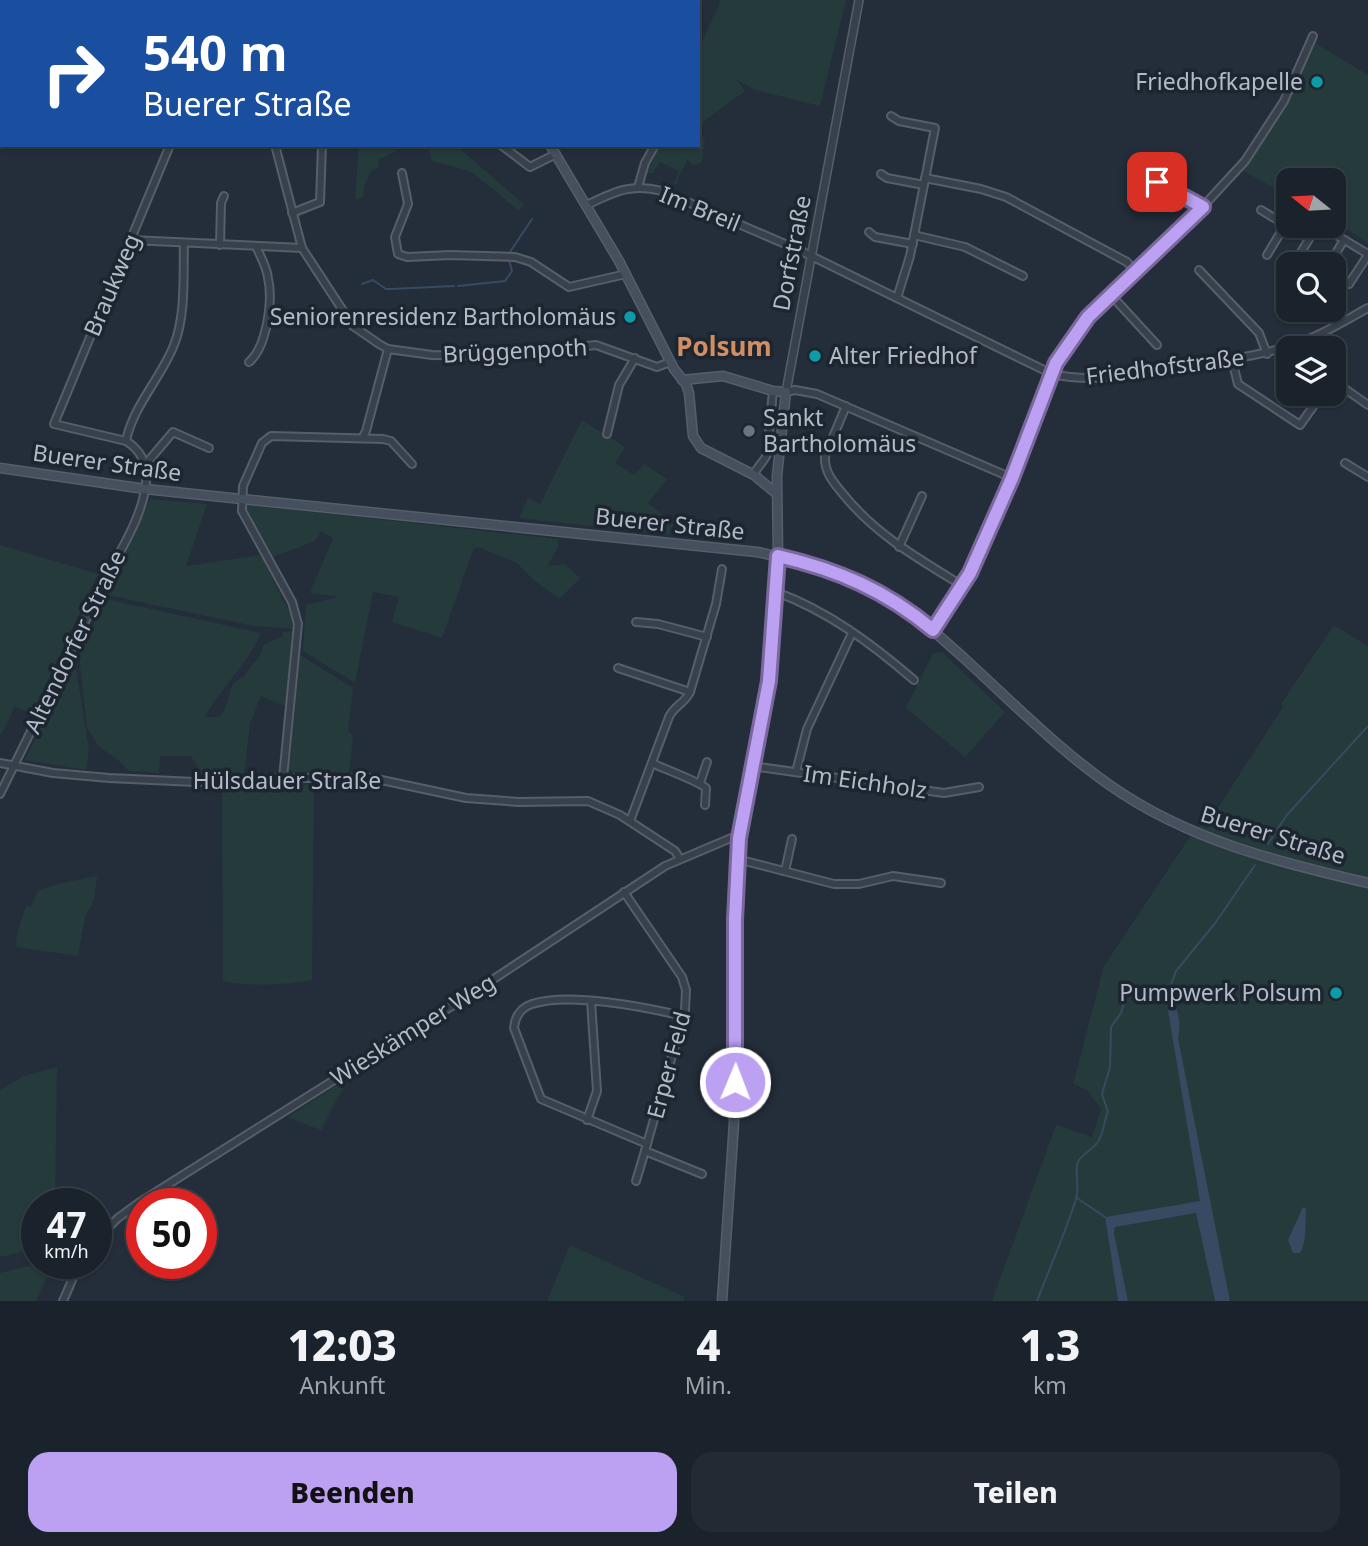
<!DOCTYPE html>
<html lang="de">
<head>
<meta charset="utf-8">
<style>
  body { margin:0; font-family:"Noto Sans",sans-serif; background:#232a34; color:#f1f3f6; height:100vh; display:flex; flex-direction:column; font-size:26px; white-space:nowrap }
  * { box-sizing:border-box; margin:0 }
  p { font-size:23px; color:#9fa4a9 }
  .icon { flex:none; width:38px; height:38px; fill:none; stroke:currentColor; stroke-width:2; stroke-linecap:round; stroke-linejoin:round }
  .map { position:relative; height:1301px; overflow:hidden }
  .details { display:flex; flex-direction:column; background:#1a222c; flex:1 }
  .details>* { flex:none }
  .guide { position:absolute; left:0px; top:0px; width:700px; height:147px; box-shadow:0 2px 5px #0004,0 0 0 2px #383f48; background:#1a4fa0; color:#fff; overflow:hidden }
  .needle { width:46px; rotate:288deg }
  .controls { position:absolute; left:1276px; top:168px; display:grid; gap:14px }
  .controls a { display:grid; place-items:center; width:70px; height:70px; border-radius:14px; background:#1a222c; box-shadow:0 2px 5px #0004,0 0 0 2px #383f48; font-size:35px }
  .speed { position:absolute; left:21px; top:1188px; display:flex; gap:14px; font-size:35px; font-weight:700; text-align:center }
  .speed>* { display:grid; place-content:center; width:91px; height:91px; border-radius:50%; background:#1a222c; box-shadow:0 2px 5px #0004,0 0 0 2px #383f48; line-height:1 }
  .speed small { font-size:18px; font-weight:400 }
  .speed .limit { border:10px solid #d22; background:#fff; color:#111 }
  .pin { position:absolute; display:grid; place-items:center; width:60px; height:60px; color:#fff; margin:-30px; border-radius:14px; box-shadow:0 4px 10px #0006 }
  .me { position:absolute; width:77px; margin:-38px; rotate:1deg; stroke-linejoin:round; filter:drop-shadow(0 0 5px #0008) }
  .turn { display:flex; align-items:center; gap:24px; height:147px; padding:0 28px; font-size:32px }
  .turn .icon { width:91px; height:91px; stroke-width:2.5 }
  .turn b { display:block; font-size:49px; line-height:60px }
  .eta { display:flex; justify-content:space-evenly; align-items:center; height:119px; text-align:center }
  .eta b { font-size:42px; font-weight:800; line-height:49px }
  .button { display:flex; gap:14px; margin-top:auto; padding:14px 28px }
  .button a { flex:1; height:80px; border-radius:21px; background:#bca0f2; color:#111; font-size:28px; font-weight:800; line-height:80px; text-align:center }
  .button a+a { background:#232a34; color:#f1f3f6 }
  .map>svg:first-child { display:block }
  .green { fill:#253a3b }
  .water { fill:#374a61 }
  .lines { fill:none; stroke-linecap:round; stroke-linejoin:round }
  .stream { stroke:#374a61; stroke-width:2 }
  .minor-casing { stroke:#555e69; stroke-width:10 }
  .tertiary-casing { stroke:#555e69; stroke-width:10 }
  .secondary-casing { stroke:#555e69; stroke-width:11 }
  .minor { stroke:#37404b; stroke-width:6 }
  .tertiary { stroke:#37404b; stroke-width:7 }
  .secondary { stroke:#454f5e; stroke-width:8 }
  .route-casing { stroke:#7a689d; stroke-width:18 }
  .route { stroke:#bca0f2; stroke-width:12 }
  .culture-dot { fill:#0f9aa8; stroke:#1c2530; stroke-width:2.5 }
  .worship-dot { fill:#6b7280; stroke:#1c2530; stroke-width:2.5 }
  .labels { text-anchor:middle; stroke-width:7; stroke-linejoin:round; paint-order:stroke }
  .poi-label { font-size:23px; fill:#b2bbc6; stroke:#1c2530; text-anchor:end }
  .street-label { font-size:23px; fill:#b2bbc6; stroke:#1c2530 }
  .quarter-label { font-size:26px; font-weight:bold; fill:#d18e63; stroke:#1c2530 }
</style>
</head>
<body>
<div class="map">
<svg width="1368" height="1301" viewBox="0 0 1368 1301">
  <rect width="100%" height="100%" fill="#232e3a"/>
  <!-- green -->
  <g class="green">
    <path d="M721,0H846L820,106L756,90L737,80L745,91L704,121L698,134V51Z"/>
    <path d="M1315,43L1368,75V243L1334,221V180H1288V196L1242,170L1267,136L1291,96Z"/>
    <path d="M698,136L705,137L702,162L694,165L687,159C685,168 678,174 678,183L673,186L679,171L660,162L652,174L648,172L660,145H698Z"/>
    <path d="M359,145H400L396,151L378,160L379,168L371,171L365,184L363,197L359,199L355,198Z"/>
    <path d="M427,145H455L525,205L518,210L472,172L432,161Z"/>
    <path d="M582,420L625,447L615,463L634,475L644,464L667,479L648,503L673,523L669,535L519,518L528,498L540,504Z"/>
    <path d="M150,499L207,504L186,566L261,555L294,622L295,629L254,626L107,595Z"/>
    <path d="M249,505L558,539V547L548,566L565,564L580,578L559,599L535,581L517,563L478,547L474,548L442,638L392,622L399,597L373,592L355,683L303,651L306,605L339,597L310,593L333,538L321,531L315,541L273,557L246,510Z"/>
    <path d="M0,545L98,574L33,713L14,707L4,730L0,735Z"/>
    <path d="M106,599L261,633C248,664 221,687 205,717H219L225,709L233,683L244,676L260,655L264,644L282,637L283,632L292,631L287,707L261,696L250,724L244,774L203,777L191,756H160L159,773L129,771L119,761L98,746L87,727L79,655Z"/>
    <path d="M1334,625L1368,646V1301H1230L1208,1200L1105,1217L1118,1301H992L1056,1125L1092,1137L1101,1109L1087,1090L1073,1084L1104,966L1193,832L1212,817L1283,707L1281,704Z"/>
    <path d="M942,652L1005,712L965,757L906,708L933,653Z"/>
    <path d="M300,655L353,688L348,731L353,736L349,773L294,772L289,769Z"/>
    <path d="M74,657L89,749L86,770L25,760Z"/>
    <path d="M312,784L314,789L312,980C281,985 254,987 223,981L222,790Z"/>
    <path d="M97,876L94,900L85,917L78,956L16,947L17,935L26,906L31,907L37,892L57,884Z"/>
    <path d="M57,1067L55,1204H37V1249L0,1257V1090L24,1076Z"/>
    <path d="M348,1078L321,1130L288,1117Z"/>
    <path d="M1196,1212L1215,1301H1128L1114,1233L1115,1227Z"/>
    <path d="M570,1245L685,1297L684,1301H547Z"/>
    <path d="M38,1264H53L36,1301H0V1273Z"/>
  </g>
  <!-- water -->
  <g class="water">
    <path d="M1166,999L1173,1001C1179,1011 1181,1026 1178,1038L1230,1301H1215L1196,1213L1115,1227L1114,1233L1128,1301H1118L1105,1217L1200,1201Z"/>
    <path d="M1303,1207L1306,1209C1305,1224 1307,1241 1300,1253H1293L1288,1240Z"/>
  </g>
  <g class="lines">
    <!-- stream -->
    <g class="stream">
      <path d="M46,2V0"/>
      <path d="M0,140L2,136"/>
      <path d="M510,252L532,219"/>
      <path d="M362,284L373,280L386,289H391L454,286"/>
      <path d="M458,286L505,281L512,271L509,260"/>
      <path d="M1268,844L1286,816L1368,726"/>
      <path d="M1077,1198L1105,1217"/>
      <path d="M1037,1301C1050,1267 1065,1234 1076,1199C1080,1186 1074,1171 1078,1162C1083,1152 1096,1149 1100,1138C1104,1130 1104,1121 1108,1112L1102,1094L1110,1067L1111,1027L1121,1013L1129,987L1161,993L1166,999L1176,971L1216,922L1255,865"/>
    </g>
    <!-- minor casing -->
    <g class="minor-casing">
      <g id="minor">
        <path d="M240,0L241,2"/>
        <path d="M330,0L331,2"/>
        <path d="M172,2V0"/>
        <path d="M619,2L620,0"/>
        <path d="M891,116L899,121L935,128L910,256L897,298"/>
        <path d="M275,145L302,248L353,326L379,344L388,349L432,355L494,356L596,345L657,367L670,362"/>
        <path d="M501,145L530,167L556,154"/>
        <path d="M1162,164L1155,180L1203,207"/>
        <path d="M402,173L408,204L395,237L398,254L407,257L450,255L515,257L531,262L569,287L626,274"/>
        <path d="M881,174L887,178L924,185"/>
        <path d="M925,178L981,189L1006,197L1127,262L1135,271"/>
        <path d="M638,187L645,163L655,145"/>
        <path d="M587,205C614,192 630,183 662,191L799,250L1052,374C1096,384 1142,373 1185,366C1225,360 1263,356 1301,342C1324,334 1346,320 1368,308"/>
        <path d="M1261,210L1309,239L1317,226"/>
        <path d="M292,213L320,202L322,145"/>
        <path d="M1321,226L1368,254"/>
        <path d="M869,232L875,237L913,244"/>
        <path d="M914,235L965,247L1023,276"/>
        <path d="M131,240L302,248"/>
        <path d="M220,245L221,203L224,196"/>
        <path d="M1267,255L1285,225"/>
        <path d="M1294,264L1309,239"/>
        <path d="M1329,264L1344,240"/>
        <path d="M1199,270L1259,333L1267,354"/>
        <path d="M1349,284L1368,255"/>
        <path d="M1111,295L1157,345"/>
        <path d="M1232,360L1238,384L1300,425L1322,394"/>
        <path d="M249,362C267,347 273,300 268,278C267,267 260,256 256,246"/>
        <path d="M1334,385L1338,384L1368,405"/>
        <path d="M786,392L795,390L817,394L1012,478"/>
        <path d="M846,406L825,456C824,472 833,482 843,494C876,535 919,559 963,586"/>
        <path d="M607,434L619,385L635,358"/>
        <path d="M363,437L366,431L388,349"/>
        <path d="M126,441C133,406 161,378 174,345C186,315 183,276 184,243"/>
        <path d="M1345,463L1368,477"/>
        <path d="M145,465L173,432L209,448"/>
        <path d="M754,475C757,466 765,461 767,454L773,391"/>
        <path d="M899,547L922,496"/>
        <path d="M776,592C828,611 872,644 914,680"/>
        <path d="M636,622L658,624L707,637"/>
        <path d="M933,630L957,596L970,573L1012,478L1056,364L1088,317L1197,213L1245,161L1284,101L1313,36"/>
        <path d="M618,668L690,692"/>
        <path d="M0,763L53,773L109,778L195,782L283,778H372L466,798L519,802L588,801L620,815L675,851L680,859"/>
        <path d="M652,763C664,769 698,781 706,788L705,805"/>
        <path d="M752,766L944,793L979,787"/>
        <path d="M796,772L807,729L852,633"/>
        <path d="M283,778L298,624L292,602L242,511L243,486L262,443L271,436L383,439L391,441L412,464"/>
        <path d="M700,783L707,762"/>
        <path d="M0,794C35,723 70,652 105,581C120,550 143,517 146,482C148,465 141,450 126,441L54,424L170,145"/>
        <path d="M630,821L669,717C674,706 685,703 690,692L716,604L722,569"/>
        <path d="M737,859L834,884H859L893,876L941,883"/>
        <path d="M785,871L792,839"/>
        <path d="M624,892L682,977L686,990L685,1010L645,1151L702,1174"/>
        <path d="M587,1120L597,1091L591,1001"/>
        <path d="M647,1144L541,1099L514,1028C515,1017 520,1008 532,1004C569,992 645,1007 683,1016"/>
        <path d="M636,1181L645,1151"/>
        <path d="M96,1240L118,1218L140,1202L471,994L665,866L731,838H739"/>
        <path d="M63,1301L79,1264"/>
      </g>
    </g>
    <!-- tertiary casing -->
    <g class="tertiary-casing">
      <path id="tertiary" d="M786,392L859,0"/>
    </g>
    <!-- secondary casing -->
    <g class="secondary-casing">
      <g id="secondary">
        <path d="M463,0L464,2"/>
        <path d="M550,145L619,261L674,369L686,384L689,393L693,436L701,448L754,475L777,494"/>
        <path d="M682,380L723,376L773,391L786,392L777,476L778,556L773,654L739,838L735,920L734,1123L722,1301"/>
        <path d="M0,468L145,489L757,552C796,560 838,569 874,588C908,607 937,634 966,660C1013,703 1058,749 1111,786C1188,840 1278,862 1368,883"/>
      </g>
    </g>
    <!-- minor -->
    <use href="#minor" class="minor"/>
    <!-- tertiary -->
    <use href="#tertiary" class="tertiary"/>
    <!-- secondary -->
    <use href="#secondary" class="secondary"/>
  </g>
  <g class="lines">
    <!-- route casing -->
    <g class="route-casing">
      <path id="route" d="M735,1082V920L739,838L769,681L778,556C838,570 885,590 933,630L970,573L1012,478L1056,363L1088,317L1203,207L1157,182"/>
    </g>
    <!-- route -->
    <use href="#route" class="route"/>
  </g>
  <!-- markers -->
  <g class="culture-dot">
    <circle cx="1317" cy="82" r="7"/>
    <circle cx="630" cy="317" r="7"/>
    <circle cx="815" cy="356" r="7"/>
    <circle cx="1336" cy="993" r="7"/>
  </g>
  <circle class="worship-dot" cx="749" cy="431" r="7"/>
  <g class="labels">
    <!-- poi labels -->
    <g class="poi-label">
      <text x="1303" y="90">Friedhofkapelle</text>
      <text x="616" y="325">Seniorenresidenz Bartholomäus</text>
      <text x="829" y="364" text-anchor="start">Alter Friedhof</text>
      <text x="763" y="426" text-anchor="start">Sankt<tspan x="763" dy="26">Bartholomäus</tspan></text>
      <text x="1322" y="1001">Pumpwerk Polsum</text>
    </g>
    <!-- street labels -->
    <g class="street-label">
      <text transform="translate(700 209) rotate(22)" y="8">Im Breil</text>
      <text transform="translate(792 253) rotate(-79)" y="8">Dorfstraße</text>
      <text transform="translate(112 285) rotate(-67)" y="8">Braukweg</text>
      <text transform="translate(515 351) rotate(-3)" y="8">Brüggenpoth</text>
      <text transform="translate(1165 367) rotate(-7)" y="8">Friedhofstraße</text>
      <text transform="translate(107 463) rotate(8)" y="8">Buerer Straße</text>
      <text transform="translate(670 524) rotate(6)" y="8">Buerer Straße</text>
      <text transform="translate(75 642) rotate(-64)" y="8">Altendorfer Straße</text>
      <text x="287" y="789">Hülsdauer Straße</text>
      <text transform="translate(865 782) rotate(8)" y="8">Im Eichholz</text>
      <text transform="translate(1273 835) rotate(17)" y="8">Buerer Straße</text>
      <text transform="translate(413 1030) rotate(-32)" y="8">Wieskämper Weg</text>
      <text transform="translate(669 1065) rotate(-75)" y="8">Erper Feld</text>
    </g>
    <!-- quarter labels -->
    <g class="quarter-label">
      <text x="724" y="356">Polsum</text>
    </g>
  </g>
</svg>
<div class="controls">
<a><svg class="needle" viewBox="-14 -14 28 28"><path d="M0-13l5 13h-10z" fill="#e53935"/><path d="M0 13l5-13h-10z" fill="#9fa4a9"/></svg></a>
<a><svg class="icon" aria-label="search" viewBox="0 0 24 24"><circle cx="10" cy="10" r="6"/><path d="M15 15l6 6"/></svg></a>
<a><svg class="icon" aria-label="layers" viewBox="0 0 24 24"><path d="M12 4l9 5-9 5-9-5zM3 14l9 5 9-5"/></svg></a>
</div>
<div class="speed"><div>47<small>km/h</small></div><div class="limit">50</div></div>
<div class="pin" style="left:1157px;top:182px;background:#d93025"><svg class="icon" aria-label="arrive" viewBox="0 0 24 24"><path d="M6 21V4h12l-3 4 3 4H6"/></svg></div>
<svg class="me" style="left:735px;top:1082px" viewBox="-20 -20 40 40"><circle r="17" fill="#bca0f2" stroke="#fff" stroke-width="3"/><path d="M0-11L8 9 0 5-8 9z" fill="#fff"/></svg>
<div class="guide">
<div class="turn"><svg class="icon" aria-label="right" viewBox="0 0 24 24"><path d="M7 20v-9h11M14 6l5 5-5 5"/></svg><div><b>540 m</b>Buerer Straße</div></div>
</div>
</div>
<section class="details">
<div class="eta">
<div><b>12:03</b><p>Ankunft</p></div>
<div><b>4</b><p>Min.</p></div>
<div><b>1.3</b><p>km</p></div>
</div>
<div class="button"><a>Beenden</a><a>Teilen</a></div>
</section>
</body>
</html>
